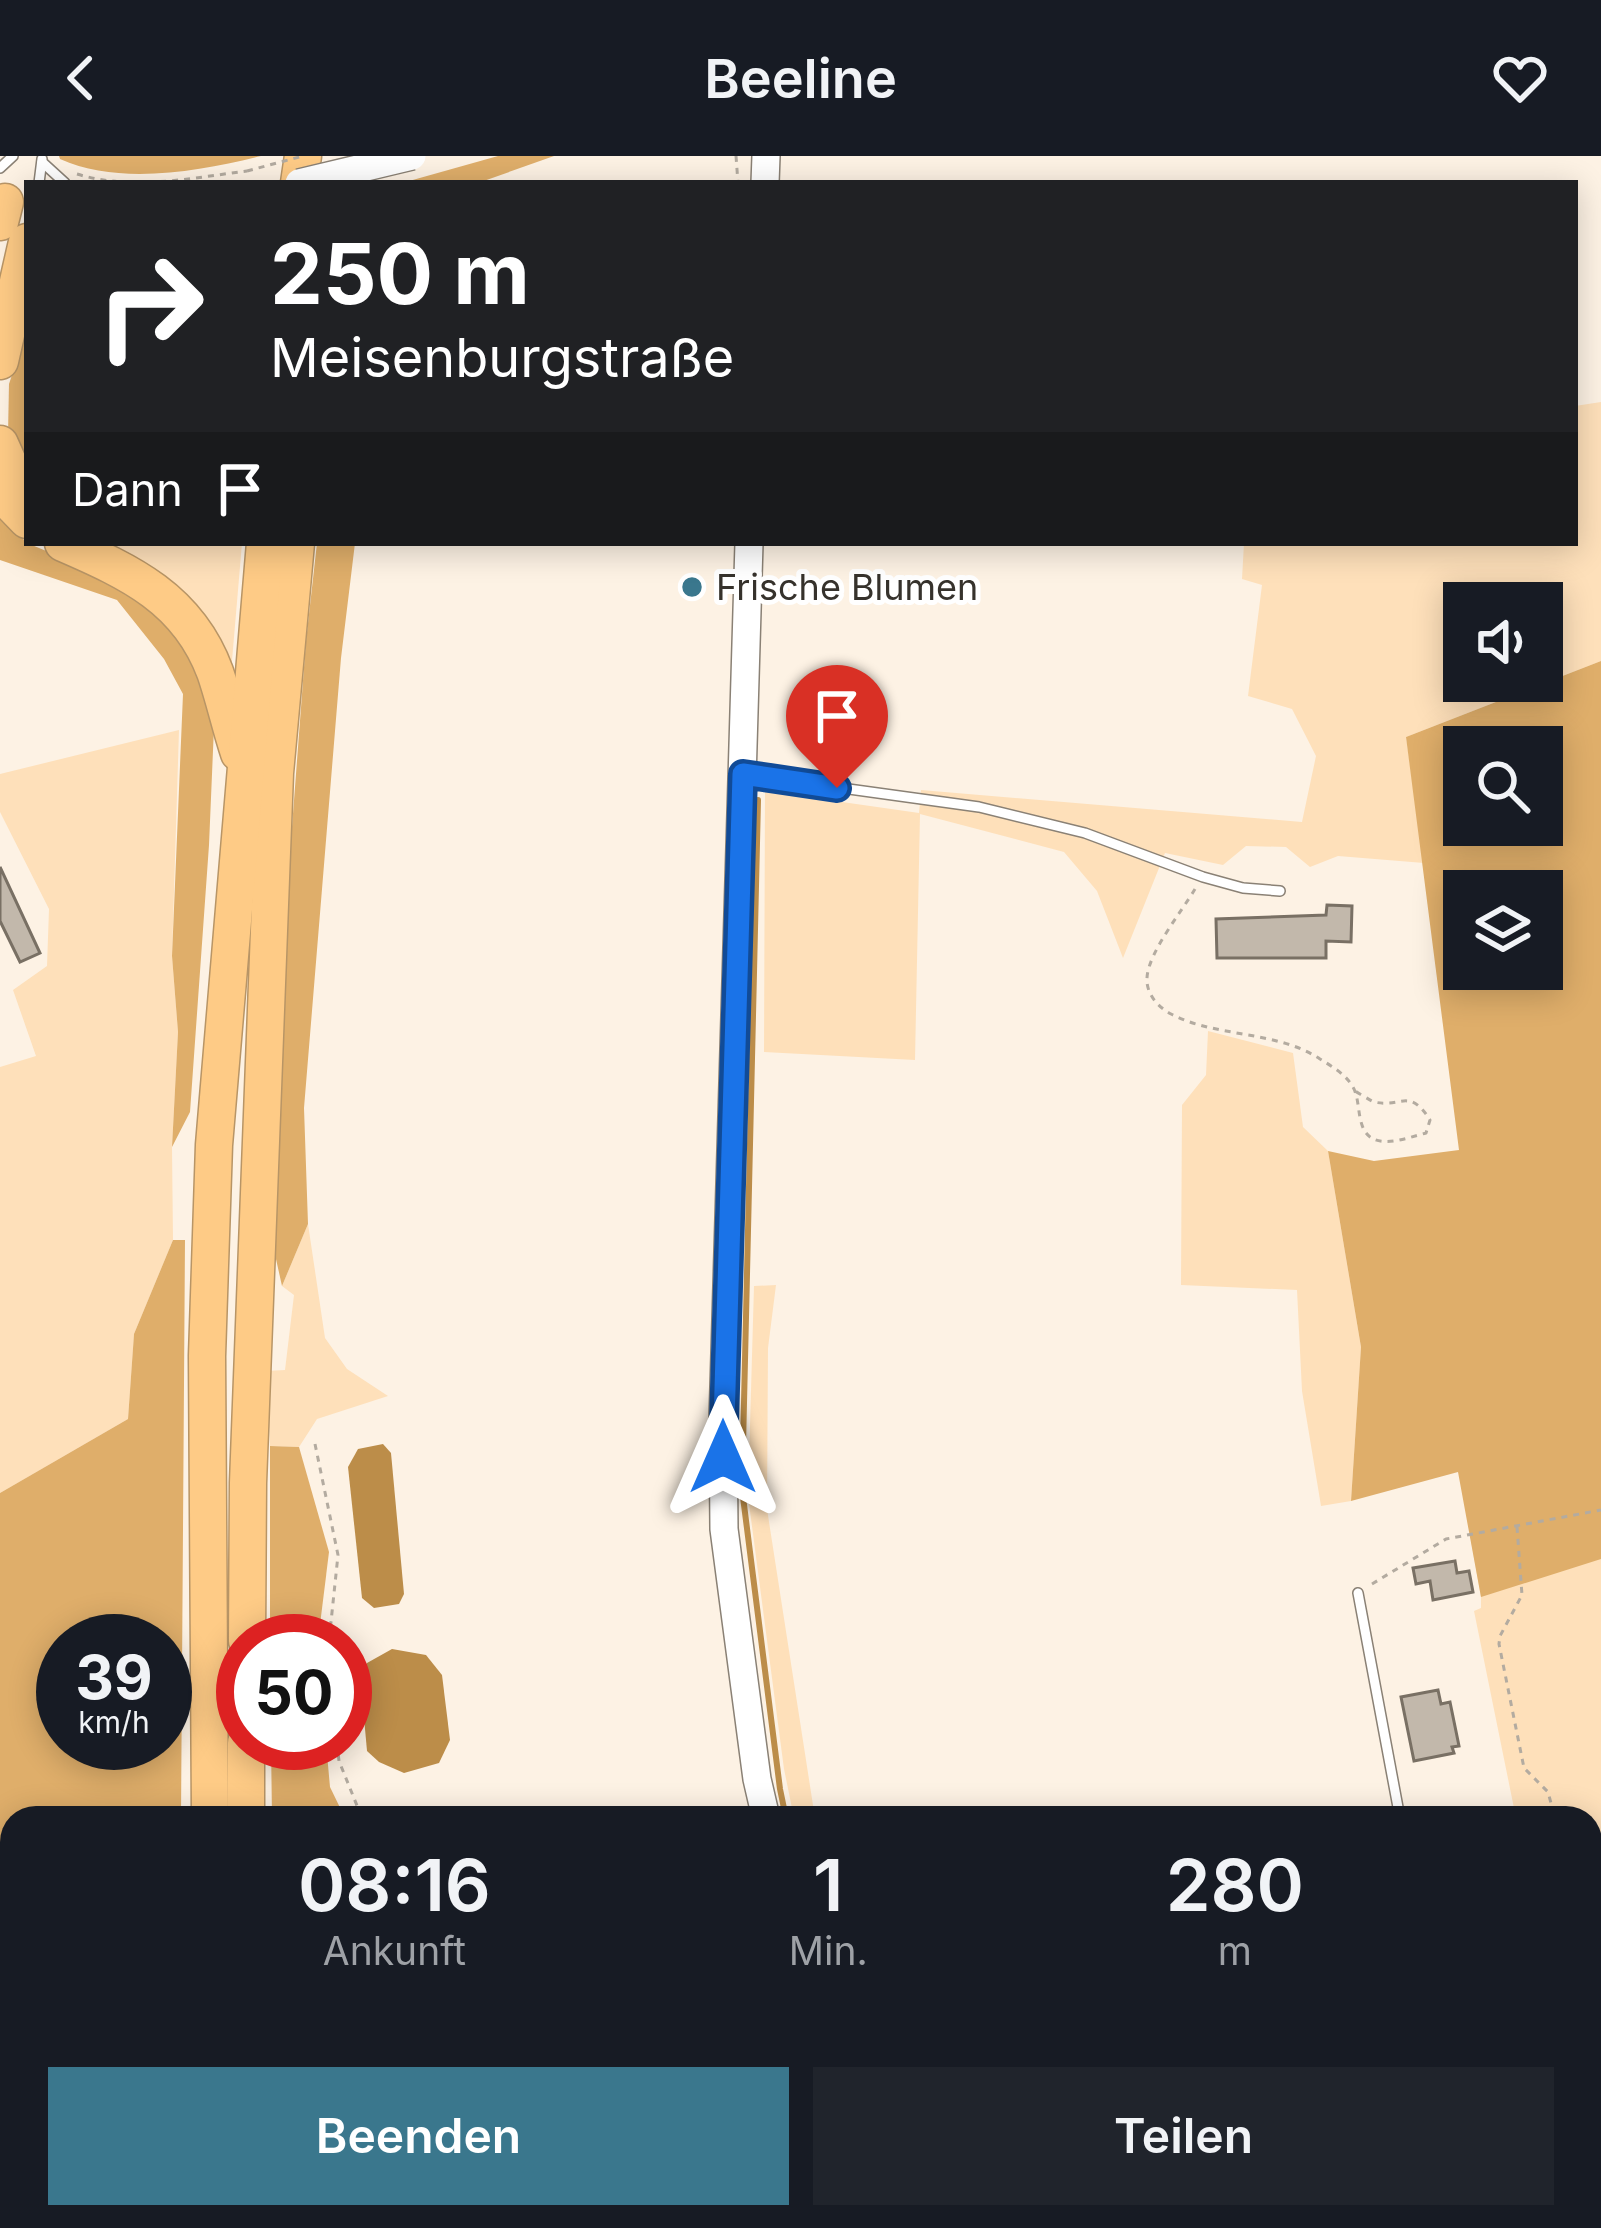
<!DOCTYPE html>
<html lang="de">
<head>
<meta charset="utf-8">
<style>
  body { margin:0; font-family:Inter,sans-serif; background:#20242c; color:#f1f3f6; height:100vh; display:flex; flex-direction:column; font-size:45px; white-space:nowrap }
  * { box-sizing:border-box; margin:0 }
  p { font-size:39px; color:#9ea1a6 }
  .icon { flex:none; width:66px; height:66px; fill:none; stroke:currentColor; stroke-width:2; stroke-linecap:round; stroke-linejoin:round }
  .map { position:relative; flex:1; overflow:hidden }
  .sheet { position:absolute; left:0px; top:1650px; width:1602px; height:423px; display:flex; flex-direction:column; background:#171b24; border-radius:36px 36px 0 0; box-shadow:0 6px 30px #0003 }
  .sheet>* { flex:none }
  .guide { position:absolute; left:24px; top:24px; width:1554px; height:366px; border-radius:0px; box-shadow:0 6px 30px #0003; background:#202124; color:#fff; overflow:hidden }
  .fabs { position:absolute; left:1443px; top:426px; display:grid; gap:24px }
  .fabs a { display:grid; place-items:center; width:120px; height:120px; border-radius:0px; background:#171b24; box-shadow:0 6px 30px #0003; font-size:60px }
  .speed { position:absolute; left:36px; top:1458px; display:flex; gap:24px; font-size:60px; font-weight:700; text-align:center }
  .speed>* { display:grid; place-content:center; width:156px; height:156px; border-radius:50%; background:#171b24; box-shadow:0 6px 30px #0003; line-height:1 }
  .speed small { font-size:30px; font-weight:400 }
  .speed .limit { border:18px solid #d22; background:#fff; color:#111 }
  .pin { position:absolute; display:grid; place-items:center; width:102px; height:102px; color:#fff; margin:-123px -51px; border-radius:50% 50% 50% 0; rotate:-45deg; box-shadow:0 0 12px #0007 }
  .pin .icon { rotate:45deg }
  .me { position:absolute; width:132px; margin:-66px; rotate:0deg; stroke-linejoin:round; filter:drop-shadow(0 0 9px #0008) }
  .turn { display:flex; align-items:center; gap:42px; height:252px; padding:0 48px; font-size:54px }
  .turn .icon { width:156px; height:156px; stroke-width:2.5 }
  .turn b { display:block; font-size:84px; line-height:102px }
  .then { display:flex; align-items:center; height:114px; padding:0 48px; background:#0003; gap:24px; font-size:45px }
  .eta { display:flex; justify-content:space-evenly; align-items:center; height:204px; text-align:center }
  .eta b { font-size:72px; font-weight:600; line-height:84px }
  .primary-button { display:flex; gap:24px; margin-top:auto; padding:24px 48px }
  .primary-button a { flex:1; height:138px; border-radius:0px; background:#3a778d; color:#fff; font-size:48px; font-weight:600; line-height:138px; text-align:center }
  .primary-button a+a { background:#20242c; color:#f1f3f6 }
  header { display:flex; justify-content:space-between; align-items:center; height:156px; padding:0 48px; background:#171b24; font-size:54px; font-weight:600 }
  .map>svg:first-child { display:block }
  .green { fill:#fee0ba; fill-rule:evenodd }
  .forest { fill:#dfae6a; fill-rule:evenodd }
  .water { fill:#bc8d49 }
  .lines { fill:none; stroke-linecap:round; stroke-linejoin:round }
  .stream { stroke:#bc8d49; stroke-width:6 }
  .building { fill:#c2b8ab; stroke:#797064; stroke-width:3 }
  .service-casing { stroke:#8a8175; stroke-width:12 }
  .minor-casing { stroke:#8a8175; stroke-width:21 }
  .secondary-casing { stroke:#8a8175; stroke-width:30 }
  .motorway-casing { stroke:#b89566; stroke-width:39 }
  .path { stroke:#b3aba0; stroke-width:3; stroke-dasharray:6 6; stroke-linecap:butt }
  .service { stroke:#fff; stroke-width:9 }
  .minor { stroke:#fff; stroke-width:18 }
  .secondary { stroke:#fff; stroke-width:27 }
  .motorway { stroke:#fecb86; stroke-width:36 }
  .secondary-bridge-casing { stroke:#8a8175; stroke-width:30; stroke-linecap:butt }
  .path-bridge { stroke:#b3aba0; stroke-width:3; stroke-dasharray:6 6; stroke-linecap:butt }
  .secondary-bridge { stroke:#fff; stroke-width:27 }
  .route-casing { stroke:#114b97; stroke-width:30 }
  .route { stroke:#1a73e8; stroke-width:21 }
  .poi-dot { fill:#3a778d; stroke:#fff; stroke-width:4.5 }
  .labels { text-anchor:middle; stroke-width:10; stroke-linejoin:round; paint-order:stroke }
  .poi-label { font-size:36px; fill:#36322c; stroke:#fff; text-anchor:start }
</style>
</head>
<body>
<header><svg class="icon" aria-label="back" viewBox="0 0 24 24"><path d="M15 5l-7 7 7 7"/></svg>Beeline<svg class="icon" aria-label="heart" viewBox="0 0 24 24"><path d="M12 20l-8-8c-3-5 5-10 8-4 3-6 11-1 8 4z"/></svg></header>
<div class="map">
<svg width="1601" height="2072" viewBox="0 0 1601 2072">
  <rect width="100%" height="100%" fill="#fdf2e4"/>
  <!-- green -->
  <g class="green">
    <path d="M1601,246V505L1406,581L1424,707L1338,700L1310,711L1286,691L1246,690L1223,709L1165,697L1123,802L1097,735L1064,696L920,658L915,904L764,896L765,635L919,657L921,634L1302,666L1316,600L1292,553L1248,540L1262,429L1242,423L1244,387H1575V250ZM1464,447H1542V525H1464Z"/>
    <path d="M98,387H242L230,528Z"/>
    <path d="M179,574L172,800L178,876L172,991L173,1084L134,1178L128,1263L0,1337V911L36,900L13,834L47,810L49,753L0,656V618Z"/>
    <path d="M1208,875L1293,897L1303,971L1328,995L1361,1191L1351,1345L1321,1350L1302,1235L1297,1134L1181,1129L1182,949L1206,919Z"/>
    <path d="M308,1068L325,1182L347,1213L388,1240L317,1263L299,1291L270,1290L266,1215L285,1214L294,1139L282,1130Z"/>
    <path d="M776,1129L768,1192L767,1353L815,1662H794L784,1613L748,1340L754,1130Z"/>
    <path d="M1601,1281V1748L1590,1750V1662H1516L1474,1455L1481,1452V1441L1459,1316Z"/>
    <path d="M901,2061H1165L1170,2072H905Z"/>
  </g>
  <!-- forest -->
  <g class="forest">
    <path d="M59,0H261C200,15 120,30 60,3Z"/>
    <path d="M498,0H554L478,27H402Z"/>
    <path d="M27,174V305L8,278L9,228Z"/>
    <path d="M0,360L27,387L133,431L183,478L208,521L214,571L209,689L190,956L172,991L178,876L172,800L183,538L164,503L117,444L0,404Z"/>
    <path d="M317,387H355L341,502L304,952L308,1068L282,1130L272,1085L278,857L306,485Z"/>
    <path d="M1601,505V1403L1481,1441L1458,1316L1351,1345L1361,1191L1328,995L1374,1005L1459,994L1406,581ZM1542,591V669H1464V591ZM1542,735V813H1464V735Z"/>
    <path d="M173,1084H185L181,1662H12V2061H201V2072H0V1337L128,1263L134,1178ZM165,1485V1587H63V1485Z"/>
    <path d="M270,1290L299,1291L329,1396L318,1485H270Z"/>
    <path d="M271,1587H326L330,1631L345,1662H272Z"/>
    <path d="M278,2061H832L836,2072H278Z"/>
  </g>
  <!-- water -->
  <g class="water">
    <path d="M383,1288L391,1297L404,1438L399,1448L374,1452L362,1442L348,1311L358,1293Z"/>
    <path d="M392,1493L426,1499L442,1519L450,1584L439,1607L404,1617L379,1606L367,1595L360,1517L367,1507Z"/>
  </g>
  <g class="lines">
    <!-- stream -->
    <g class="stream">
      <path d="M758,644L742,1333L780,1633L786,1662"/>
      <path d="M0,1737L12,1751"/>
      <path d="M911,2061L914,2072"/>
    </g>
  </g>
  <!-- building -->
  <g class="building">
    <path d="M0,711L40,797L20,806L0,765Z"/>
    <path d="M1327,749L1352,750L1351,786L1326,785V802H1217L1216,763L1326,759Z"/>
    <path d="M1455,1405L1457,1417L1469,1415L1473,1436L1433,1444L1430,1425L1416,1428L1413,1412Z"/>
    <path d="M1438,1534L1441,1548L1450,1546L1459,1590L1452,1591L1454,1597L1414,1605L1401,1541Z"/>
  </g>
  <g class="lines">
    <!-- service casing -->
    <g class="service-casing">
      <g id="service">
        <path d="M42,6L65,27"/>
        <path d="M0,12L13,0"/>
        <path d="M39,27L42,3"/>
        <path d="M748,619L979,651L1085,677L1203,721L1243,732L1280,735"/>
        <path d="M1358,1437L1400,1662"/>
        <path d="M1590,1909L1601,1886"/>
        <path d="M1555,2072L1557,2061"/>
      </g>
    </g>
    <!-- minor casing -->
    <g class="minor-casing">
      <path id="minor" d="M1471,2061L1472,2072"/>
    </g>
    <!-- secondary casing -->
    <g class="secondary-casing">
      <g id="secondary">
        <path d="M765,27L766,0"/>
        <path d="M749,387L723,1265L724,1373L757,1623L766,1662"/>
        <path d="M889,2061L893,2072"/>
      </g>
    </g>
    <!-- motorway casing -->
    <g class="motorway-casing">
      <g id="motorway">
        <path d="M299,27L303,0"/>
        <path d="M0,66L5,46"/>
        <path d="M0,205L27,86"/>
        <path d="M0,288L13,317L27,333"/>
        <path d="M0,336L27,364"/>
        <path d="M63,387C130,416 188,443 215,516C224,542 230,570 239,597"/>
        <path d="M247,1485L248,1327L275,617L296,387"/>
        <path d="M210,1662L207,1200L214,989L265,387"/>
        <path d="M246,1662V1587"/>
        <path d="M220,2061V2072"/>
        <path d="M251,2061L252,2072"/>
      </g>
    </g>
    <!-- path -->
    <g class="path">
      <path d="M736,0L738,27"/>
      <path d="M77,18C132,35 191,22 247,15"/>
      <path d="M1195,733C1182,755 1148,797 1147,822C1146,838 1158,851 1171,858C1217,882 1276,874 1320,903C1333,911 1347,919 1354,933C1359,944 1358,958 1362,969C1371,997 1406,982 1426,977L1430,964C1409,931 1402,952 1374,946C1371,945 1357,936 1355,935"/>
      <path d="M315,1288L338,1399L329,1485"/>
      <path d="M1517,1371L1522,1439L1500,1480L1499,1488L1524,1612L1548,1636L1555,1662"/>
      <path d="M1372,1428L1446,1383L1601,1354"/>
      <path d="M337,1587L339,1605L362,1662"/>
      <path d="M1590,1674L1601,1672"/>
      <path d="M337,2072V2061"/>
    </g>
    <!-- service -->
    <use href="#service" class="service"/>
    <!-- minor -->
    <use href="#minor" class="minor"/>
    <!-- secondary -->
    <use href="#secondary" class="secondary"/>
    <!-- motorway -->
    <use href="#motorway" class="motorway"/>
    <!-- secondary-bridge casing -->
    <g class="secondary-bridge-casing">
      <path id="secondary-bridge" d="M299,27L412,0"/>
    </g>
    <!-- path-bridge -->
    <path class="path-bridge" d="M247,15L303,0"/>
    <!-- secondary-bridge -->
    <use href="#secondary-bridge" class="secondary-bridge"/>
  </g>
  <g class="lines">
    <!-- route casing -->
    <g class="route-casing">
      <path id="route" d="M723,1301L743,618L837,632"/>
    </g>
    <!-- route -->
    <use href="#route" class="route"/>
  </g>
  <!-- markers -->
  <circle class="poi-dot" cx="692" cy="431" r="12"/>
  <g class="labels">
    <!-- poi labels -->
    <g class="poi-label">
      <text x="716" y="444">Frische Blumen</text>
    </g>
  </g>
</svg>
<div class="fabs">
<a><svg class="icon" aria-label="sound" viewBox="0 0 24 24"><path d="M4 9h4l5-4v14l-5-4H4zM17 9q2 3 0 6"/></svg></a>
<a><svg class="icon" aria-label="search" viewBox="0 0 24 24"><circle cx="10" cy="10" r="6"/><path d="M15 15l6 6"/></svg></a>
<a><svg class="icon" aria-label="layers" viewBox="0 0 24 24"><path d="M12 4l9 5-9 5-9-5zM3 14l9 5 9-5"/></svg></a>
</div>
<div class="speed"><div>39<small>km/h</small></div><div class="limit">50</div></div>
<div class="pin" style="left:837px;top:632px;background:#d93025"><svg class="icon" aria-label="arrive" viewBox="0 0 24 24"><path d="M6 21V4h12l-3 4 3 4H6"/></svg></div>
<svg class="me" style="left:723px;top:1301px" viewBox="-20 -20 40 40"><path d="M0-17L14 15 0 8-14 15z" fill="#1a73e8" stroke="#fff" stroke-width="4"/></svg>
<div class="guide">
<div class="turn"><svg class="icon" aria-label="right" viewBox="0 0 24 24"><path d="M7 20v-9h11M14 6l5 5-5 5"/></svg><div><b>250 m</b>Meisenburgstraße</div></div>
<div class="then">Dann<svg class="icon" aria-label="arrive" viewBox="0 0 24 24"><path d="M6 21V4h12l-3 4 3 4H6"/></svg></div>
</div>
<section class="sheet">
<div class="eta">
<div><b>08:16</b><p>Ankunft</p></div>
<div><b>1</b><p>Min.</p></div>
<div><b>280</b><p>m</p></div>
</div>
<div class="primary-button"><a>Beenden</a><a>Teilen</a></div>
</section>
</div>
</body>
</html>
